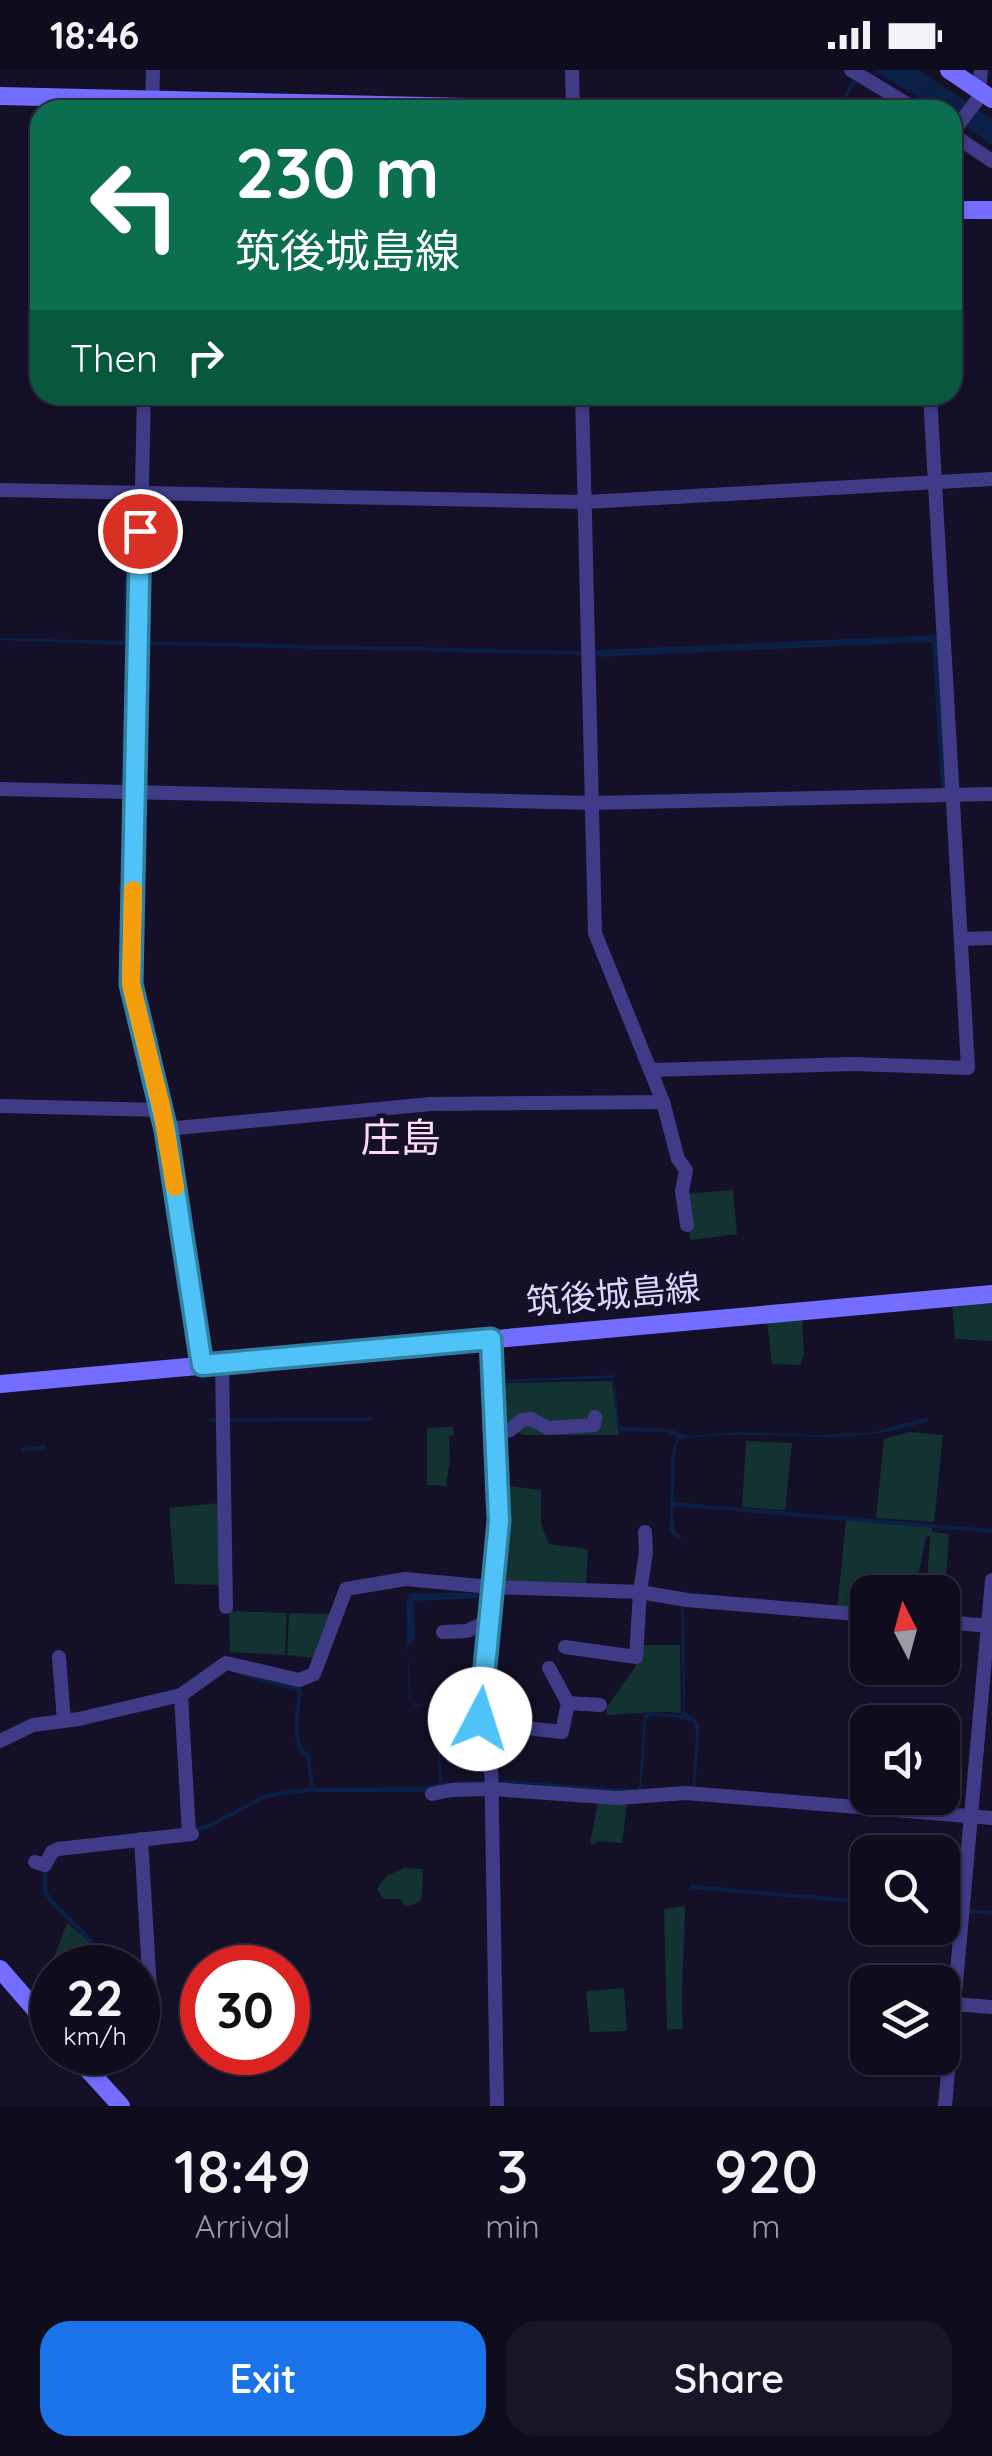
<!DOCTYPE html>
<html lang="en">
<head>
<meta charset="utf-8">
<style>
  body { margin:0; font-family:Quicksand,"Noto Sans JP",sans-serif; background:#181527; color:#f1f3f6; height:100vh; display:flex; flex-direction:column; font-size:38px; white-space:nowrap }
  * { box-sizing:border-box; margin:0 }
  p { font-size:32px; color:#9b9ba4 }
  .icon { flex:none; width:55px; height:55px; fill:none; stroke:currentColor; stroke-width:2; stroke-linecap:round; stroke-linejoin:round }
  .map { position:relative; height:2036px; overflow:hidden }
  .details { display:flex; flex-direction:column; background:#0f0c1e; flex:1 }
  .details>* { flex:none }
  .guide { position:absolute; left:30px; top:30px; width:932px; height:305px; border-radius:30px; box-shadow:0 2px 8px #0004,0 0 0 2px #2f2c3c; background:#0b6e4f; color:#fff; overflow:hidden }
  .needle { width:65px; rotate:354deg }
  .tools { position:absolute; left:850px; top:1505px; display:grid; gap:20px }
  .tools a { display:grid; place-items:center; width:110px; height:110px; border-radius:20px; background:#0f0c1e; box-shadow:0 2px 8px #0004,0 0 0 2px #2f2c3c; font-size:50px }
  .speed { position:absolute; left:30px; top:1875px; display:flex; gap:20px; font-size:50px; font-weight:700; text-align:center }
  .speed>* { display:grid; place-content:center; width:130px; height:130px; border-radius:50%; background:#0f0c1e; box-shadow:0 2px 8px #0004,0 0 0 2px #2f2c3c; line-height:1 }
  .speed small { font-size:25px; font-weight:400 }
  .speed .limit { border:15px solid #d22; background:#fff; color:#111 }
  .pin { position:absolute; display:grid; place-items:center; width:85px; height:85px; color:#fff; margin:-42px; border:5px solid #fff; border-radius:50%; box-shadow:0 2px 10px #0007 }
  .me { position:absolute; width:110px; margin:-55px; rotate:5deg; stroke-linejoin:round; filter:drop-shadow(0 0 8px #0008) }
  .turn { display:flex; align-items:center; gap:35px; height:210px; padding:0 40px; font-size:45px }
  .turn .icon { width:130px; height:130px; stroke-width:2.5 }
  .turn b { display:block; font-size:70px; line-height:85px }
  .then { display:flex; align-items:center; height:95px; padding:0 40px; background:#0003; gap:20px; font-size:38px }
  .eta { display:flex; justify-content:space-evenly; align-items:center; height:170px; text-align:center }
  .eta b { font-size:60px; font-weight:600; line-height:70px }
  .primary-button { display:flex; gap:20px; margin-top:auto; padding:20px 40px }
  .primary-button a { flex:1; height:115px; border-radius:30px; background:#1a73e8; color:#fff; font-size:40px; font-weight:600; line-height:115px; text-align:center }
  .primary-button a+a { background:#181527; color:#f1f3f6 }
  .status { display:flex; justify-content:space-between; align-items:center; height:70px; padding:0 50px; background:#0f0c1e; direction:ltr }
  .status svg { height:28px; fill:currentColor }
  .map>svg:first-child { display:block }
  .green { fill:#133232 }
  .water { fill:#0a2047 }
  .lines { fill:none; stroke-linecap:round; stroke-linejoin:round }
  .stream { stroke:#0a2047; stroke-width:4 }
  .street { stroke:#3f3b87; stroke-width:14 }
  .secondary { stroke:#736eff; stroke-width:18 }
  .route-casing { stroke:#337fa1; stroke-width:25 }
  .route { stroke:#4fc3f7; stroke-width:18 }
  .slow { stroke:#f59e0b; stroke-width:18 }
  .labels { text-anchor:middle; stroke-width:10; stroke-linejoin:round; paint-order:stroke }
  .street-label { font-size:35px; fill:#dcd7ff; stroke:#141028 }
  .quarter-label { font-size:40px; fill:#ffd9f1; stroke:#141028 }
</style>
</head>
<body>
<div class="status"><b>18:46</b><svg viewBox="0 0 49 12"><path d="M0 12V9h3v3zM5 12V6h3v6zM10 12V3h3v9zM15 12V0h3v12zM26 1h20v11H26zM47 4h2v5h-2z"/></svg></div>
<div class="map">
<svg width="992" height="2036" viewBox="0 0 992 2036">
  <rect width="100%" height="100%" fill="#141028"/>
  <!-- green -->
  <g class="green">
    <path d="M733,1120L737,1164L690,1170L686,1124Z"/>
    <path d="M992,1230V1271L955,1269L952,1234Z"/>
    <path d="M802,1247L804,1285L800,1295L772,1294L767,1250Z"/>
    <path d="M612,1311L619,1365H524L501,1357L503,1313Z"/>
    <path d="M453,1357L454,1365L449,1366L450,1389L446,1416L427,1415V1358Z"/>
    <path d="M910,1362L943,1365L934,1452L876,1448L884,1369Z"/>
    <path d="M746,1371L792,1373L785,1440L742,1437Z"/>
    <path d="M501,1415L541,1420V1454L549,1474L588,1479L586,1516L497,1512Z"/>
    <path d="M219,1433L223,1515L175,1514L169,1438Z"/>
    <path d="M846,1450L932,1457V1462L949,1464L943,1550L942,1522H930L927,1511L930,1466L926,1467L918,1506L923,1522H868L867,1543L837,1541Z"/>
    <path d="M229,1541L287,1543L285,1585L230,1582Z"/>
    <path d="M289,1543L331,1544L315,1588L287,1585Z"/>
    <path d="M640,1575H680L681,1643C655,1640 633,1644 607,1645V1637L635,1597Z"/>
    <path d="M598,1732L627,1733L622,1773L597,1771L594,1774H590Z"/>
    <path d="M404,1798L423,1799L422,1829L413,1835L405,1836L400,1829H384L377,1819L386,1806Z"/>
    <path d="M685,1836C685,1877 680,1919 683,1959L667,1960L664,1839Z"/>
    <path d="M67,1853L92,1874L84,1897L52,1898V1919H42Z"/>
    <path d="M624,1918L627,1961L590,1962L586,1921Z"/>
  </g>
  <!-- water -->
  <g class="water">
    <path d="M872,0H918L992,49V75L953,48L952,40H940Z"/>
    <path d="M126,429H133L129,570L131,573L125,717H121L125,575L0,570V568L123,571Z"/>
    <path d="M938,565L947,719H941L932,572L596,587V580Z"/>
    <path d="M147,571L581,581V585L147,575Z"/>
    <path d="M614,1305L619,1354L621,1357L669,1359L688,1366L741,1362L817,1365L871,1363L896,1356L897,1359C844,1373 793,1364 739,1365C721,1365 702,1367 684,1368L678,1371L675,1380L673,1454L670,1453L671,1387L677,1367L667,1362L622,1361L617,1356L613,1308L503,1312V1350H500V1310Z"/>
    <path d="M410,1523H482L486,1528L414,1531L415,1570L409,1574L408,1581L411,1631L417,1635L427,1633L437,1635L442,1713C506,1705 572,1718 637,1719L639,1717L644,1645L649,1642L681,1645L683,1643L681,1535L684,1534L685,1642L696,1650L700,1657L695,1720H692L696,1664L694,1653L684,1649L652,1645L646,1650L641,1722H306L266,1728L207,1759L196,1761L195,1757L206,1755L266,1724L304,1718L424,1717L439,1713L435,1636L428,1634L416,1637L409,1630L406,1531Z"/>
  </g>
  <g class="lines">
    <!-- stream -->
    <g class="stream">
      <path d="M837,40L854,12"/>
      <path d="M210,1350L370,1349"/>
      <path d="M891,1359L926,1350"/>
      <path d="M23,1380L44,1377"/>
      <path d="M673,1434L992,1461"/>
      <path d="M672,1451V1462L679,1467"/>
      <path d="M486,1514L491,1429"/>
      <path d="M236,1602L300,1620C298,1640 290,1672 308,1687L312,1715"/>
      <path d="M488,1618H518"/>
      <path d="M437,1635L438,1621L478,1618"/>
      <path d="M43,1800L45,1801V1822L53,1833L94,1874L85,1898"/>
      <path d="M692,1817L868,1832"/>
      <path d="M942,1839L957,1841"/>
      <path d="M967,1841L992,1843"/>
      <path d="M138,1969L149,1975"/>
    </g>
    <!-- street -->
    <g class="street">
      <path d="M572,0L573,40"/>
      <path d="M851,0L917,40"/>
      <path d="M152,40L153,0"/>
      <path d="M952,63L978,29L981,0"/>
      <path d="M952,64L992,91"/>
      <path d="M144,325L131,914L166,1059L202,1295"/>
      <path d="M582,325L595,863L663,1032L678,1089L686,1100L682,1121L687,1155"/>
      <path d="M0,420L586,432L992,409"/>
      <path d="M0,719L592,733L992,724"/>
      <path d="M962,869L992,868"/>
      <path d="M650,1000L853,994L968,998L930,325"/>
      <path d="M0,1036L162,1040"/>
      <path d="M166,1059L431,1034L663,1032"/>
      <path d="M491,1269L499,1451L480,1649L491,1683L497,2036"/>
      <path d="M222,1293L226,1537"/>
      <path d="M497,1364L510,1360L522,1350L531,1349L548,1358L594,1355L595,1347"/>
      <path d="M942,1552L992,1556"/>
      <path d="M443,1562L467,1561L488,1551"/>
      <path d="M565,1577L636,1587L640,1522L646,1482L645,1462"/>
      <path d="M59,1587L64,1651"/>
      <path d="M181,1625L189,1764"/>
      <path d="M568,1633L600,1635"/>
      <path d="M481,1653L562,1662L568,1633L549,1598"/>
      <path d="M0,1671L33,1655L79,1649L181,1625L226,1593L299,1610L314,1604L346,1519L405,1509L491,1517L640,1522L687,1530L868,1545"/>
      <path d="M432,1724L451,1720L491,1719L617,1728L686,1723L992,1748"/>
      <path d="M141,1769L150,1920"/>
      <path d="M35,1792L45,1795L52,1782L58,1779L192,1764"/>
      <path d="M954,1934L992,1937"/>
      <path d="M945,2036L992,1510"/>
    </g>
    <!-- secondary -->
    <g class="secondary">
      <path d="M949,0L992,29"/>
      <path d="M0,26L601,40"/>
      <path d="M952,140H992"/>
      <path d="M0,1314L992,1224"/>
      <path d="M0,1899L52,1959"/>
      <path d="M72,1982L121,2036"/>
    </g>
  </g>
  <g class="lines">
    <!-- route casing -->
    <g class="route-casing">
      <path id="route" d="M140,461L131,914L166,1060L202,1295L491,1269L499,1451L480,1649"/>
    </g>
    <!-- route -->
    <use href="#route" class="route"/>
    <!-- slow -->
    <path class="slow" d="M133,820L131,914L162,1040L175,1117"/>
  </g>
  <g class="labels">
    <!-- street labels -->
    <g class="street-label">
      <text transform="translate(613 1225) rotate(-5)" y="12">筑後城島線</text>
    </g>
    <!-- quarter labels -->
    <g class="quarter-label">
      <text x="401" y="1082">庄島</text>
    </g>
  </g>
</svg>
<div class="tools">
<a><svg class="needle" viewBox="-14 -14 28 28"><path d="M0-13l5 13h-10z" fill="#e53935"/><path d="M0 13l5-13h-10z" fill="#9b9ba4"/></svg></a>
<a><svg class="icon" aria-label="sound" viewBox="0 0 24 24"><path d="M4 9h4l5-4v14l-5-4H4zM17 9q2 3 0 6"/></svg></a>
<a><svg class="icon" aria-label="search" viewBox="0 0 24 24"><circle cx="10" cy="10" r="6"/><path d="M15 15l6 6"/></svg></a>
<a><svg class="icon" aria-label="layers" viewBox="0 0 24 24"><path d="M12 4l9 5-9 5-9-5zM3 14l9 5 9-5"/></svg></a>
</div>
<div class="speed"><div>22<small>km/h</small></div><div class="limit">30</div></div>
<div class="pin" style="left:140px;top:461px;background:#d93025"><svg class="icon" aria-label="arrive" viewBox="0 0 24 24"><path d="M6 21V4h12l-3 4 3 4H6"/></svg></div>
<svg class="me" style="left:480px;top:1649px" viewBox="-20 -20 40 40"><circle r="19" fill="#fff"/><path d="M0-13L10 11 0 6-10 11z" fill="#4fc3f7"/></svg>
<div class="guide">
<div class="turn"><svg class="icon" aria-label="left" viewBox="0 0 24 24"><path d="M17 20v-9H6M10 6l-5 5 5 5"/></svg><div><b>230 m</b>筑後城島線</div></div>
<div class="then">Then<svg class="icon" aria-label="right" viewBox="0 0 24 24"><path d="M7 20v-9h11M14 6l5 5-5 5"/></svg></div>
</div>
</div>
<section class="details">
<div class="eta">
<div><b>18:49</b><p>Arrival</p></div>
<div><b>3</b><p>min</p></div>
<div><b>920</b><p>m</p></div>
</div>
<div class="primary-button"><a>Exit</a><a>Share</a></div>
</section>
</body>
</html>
